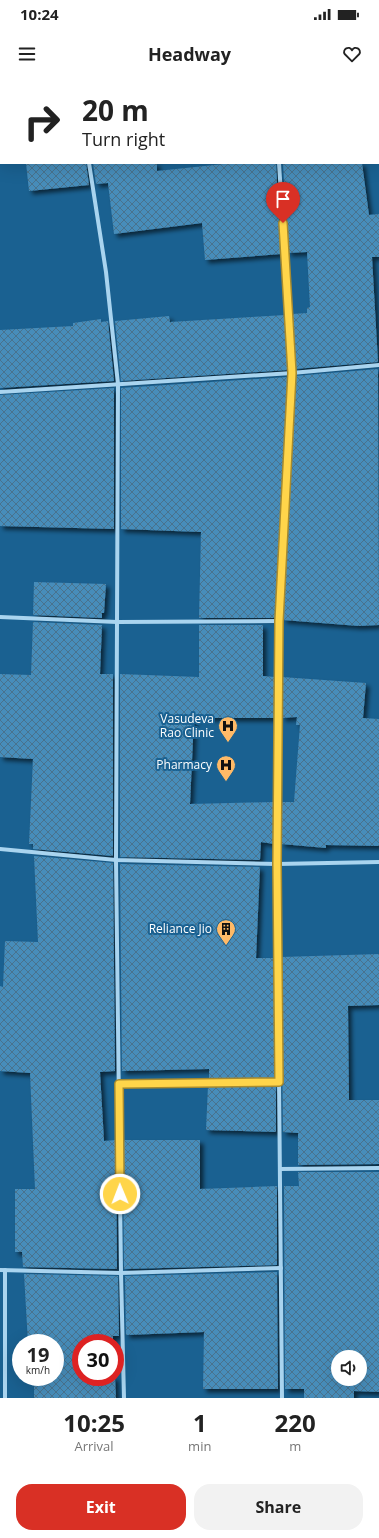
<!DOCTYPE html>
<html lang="en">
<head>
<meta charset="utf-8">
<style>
  body { margin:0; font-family:"Open Sans",sans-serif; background:#f2f2f2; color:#222; height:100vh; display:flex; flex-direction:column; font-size:15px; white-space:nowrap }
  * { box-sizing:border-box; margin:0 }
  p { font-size:13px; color:#767676 }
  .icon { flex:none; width:22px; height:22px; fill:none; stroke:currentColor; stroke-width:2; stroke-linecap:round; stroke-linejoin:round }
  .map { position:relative; height:1318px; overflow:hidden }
  .drawer { display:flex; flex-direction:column; background:#fff; flex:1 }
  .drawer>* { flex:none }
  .hud { position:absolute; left:0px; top:0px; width:379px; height:84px; box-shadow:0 4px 16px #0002; background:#fff; color:#222; overflow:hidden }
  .fabs { position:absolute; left:331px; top:1270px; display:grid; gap:8px }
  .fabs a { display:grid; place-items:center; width:36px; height:36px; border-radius:50%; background:#fff; box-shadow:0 4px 16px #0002; font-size:20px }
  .speed { position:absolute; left:12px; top:1254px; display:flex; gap:8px; font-size:20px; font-weight:700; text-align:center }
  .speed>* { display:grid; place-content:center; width:52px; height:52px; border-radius:50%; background:#fff; box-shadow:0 4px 16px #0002; line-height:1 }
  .speed small { font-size:10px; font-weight:400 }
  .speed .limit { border:6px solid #d22; background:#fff; color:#111 }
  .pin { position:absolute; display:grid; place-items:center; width:34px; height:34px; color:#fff; margin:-41px -17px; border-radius:50% 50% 50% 0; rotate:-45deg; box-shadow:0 0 4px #0007 }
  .pin .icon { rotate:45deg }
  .me { position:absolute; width:44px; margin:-22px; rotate:359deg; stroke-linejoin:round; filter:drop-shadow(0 0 3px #0008) }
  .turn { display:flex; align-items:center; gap:14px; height:84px; padding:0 16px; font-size:18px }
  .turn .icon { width:52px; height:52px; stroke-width:2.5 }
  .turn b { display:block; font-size:28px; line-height:34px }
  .eta { display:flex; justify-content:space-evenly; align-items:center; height:68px; text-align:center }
  .eta b { font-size:24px; font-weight:700; line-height:28px }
  .action { display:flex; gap:8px; margin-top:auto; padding:8px 16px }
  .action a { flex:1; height:46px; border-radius:16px; background:#d93025; color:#fff; font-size:16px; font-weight:700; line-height:46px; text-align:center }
  .action a+a { background:#f2f2f2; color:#222 }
  .status { display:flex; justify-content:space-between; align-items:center; height:28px; padding:0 20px; background:#fff; direction:ltr }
  .status svg { height:11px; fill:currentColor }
  header { display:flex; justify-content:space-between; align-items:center; height:52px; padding:0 16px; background:#fff; font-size:18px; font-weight:700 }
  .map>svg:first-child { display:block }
  .building { fill:url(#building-cross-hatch); fill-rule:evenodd; filter:url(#shadow) }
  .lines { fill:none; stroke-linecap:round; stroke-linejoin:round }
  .street { stroke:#a9d4ef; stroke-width:4 }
  .route-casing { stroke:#a68a30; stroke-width:10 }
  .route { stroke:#ffd54a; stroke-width:7 }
  .labels { text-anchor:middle; stroke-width:4; stroke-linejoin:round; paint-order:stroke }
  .poi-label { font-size:12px; fill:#fff; stroke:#1a6191; text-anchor:end }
</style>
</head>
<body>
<div class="status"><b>10:24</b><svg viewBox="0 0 49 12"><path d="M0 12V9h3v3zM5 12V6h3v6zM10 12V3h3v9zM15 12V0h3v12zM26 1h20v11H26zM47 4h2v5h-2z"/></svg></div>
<header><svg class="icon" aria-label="menu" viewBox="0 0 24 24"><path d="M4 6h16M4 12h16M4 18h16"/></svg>Headway<svg class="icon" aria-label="heart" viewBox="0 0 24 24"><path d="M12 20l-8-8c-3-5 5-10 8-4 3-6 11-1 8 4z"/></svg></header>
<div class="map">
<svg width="379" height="1318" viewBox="0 0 379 1318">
  <defs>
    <pattern id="building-cross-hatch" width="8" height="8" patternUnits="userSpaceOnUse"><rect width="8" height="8" fill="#478dba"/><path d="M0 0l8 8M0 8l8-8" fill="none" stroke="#49738e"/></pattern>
    <filter id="shadow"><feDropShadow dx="3.5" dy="3.5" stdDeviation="2" flood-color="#0009"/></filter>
  </defs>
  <rect width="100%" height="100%" fill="#1a6191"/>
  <!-- building -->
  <g class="building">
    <path d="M26,83H86L89,105L29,111Z"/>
    <path d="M93,83H157V91L233,83H276L281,174L205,180L202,143L114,154L108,103L96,104Z"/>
    <path d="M283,83H362L369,135L379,134V177H372L378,282L295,289L292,234L307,233V228L310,227L307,172L288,173Z"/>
    <path d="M285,235L288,290L121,301L115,241L169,236L170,242Z"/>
    <path d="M101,239V242L108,241L114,301L0,308V250L73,246V243Z"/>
    <path d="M378,289L379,545L359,546L283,540L295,296Z"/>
    <path d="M288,297L276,538H199L201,452L121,449V308Z"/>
    <path d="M114,308V449L0,446V315Z"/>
    <path d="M34,502L106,504L104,533H102V538L33,535Z"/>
    <path d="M33,542L102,545L100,594H113V776L33,769V764H29L33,679L0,677V594L31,595Z"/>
    <path d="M199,545H263V596L275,597V638H194L190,724L274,722V764L261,762L260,780L120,777V594L199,597Z"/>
    <path d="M282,597L366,603L363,638L379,639V766L326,765V768L281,764V722H294L300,645H296L297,637L282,638Z"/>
    <path d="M34,776L113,783L115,991L100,992L104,1061L116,1060L117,1189L23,1187L22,1172H15V1109H35L30,993L0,991V906L3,907L5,861L38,862Z"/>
    <path d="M120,784L260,787L256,878H274L276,999H209V989L122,991Z"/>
    <path d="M379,874V925L348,926L349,1020H379V1084L298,1085V1053L283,1052L281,877Z"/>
    <path d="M208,1006H276V1052L206,1050Z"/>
    <path d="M123,1060H200V1109L277,1106V1185L124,1189Z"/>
    <path d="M298,1092H379V1312L354,1311V1318H304V1309H285L284,1106H299ZM338,1277H360V1299H338Z"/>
    <path d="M277,1192L278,1309H203L204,1252L126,1255L125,1196Z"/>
    <path d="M24,1194L118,1196L119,1256H113V1263H81V1297H115L116,1318H34V1297H55V1263H28Z"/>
  </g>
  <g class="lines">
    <!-- street -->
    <g class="street">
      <path d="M75,0V1"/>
      <path d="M274,0V1"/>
      <path d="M212,1L227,0"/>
      <path d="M0,16H1"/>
      <path d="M89,83L106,192L118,304L116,780L121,1193L124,1318"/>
      <path d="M279,83L292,293L279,541L277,784L282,1318"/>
      <path d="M0,312L292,293L379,285"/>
      <path d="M0,537L117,542L279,541"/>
      <path d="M0,769L116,780L277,784L379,782"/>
      <path d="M119,1004L279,1002"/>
      <path d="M280,1089L379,1088"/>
      <path d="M0,1190L121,1193L281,1188"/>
      <path d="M5,1318V1190"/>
    </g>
  </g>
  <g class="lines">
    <!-- route casing -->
    <g class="route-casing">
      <path id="route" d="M120,1114L119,1004L279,1002L277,784L279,541L292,293L283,143"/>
    </g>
    <!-- route -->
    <use href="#route" class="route"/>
  </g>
  <!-- icons -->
  <defs>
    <g id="hospital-pin" transform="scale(1)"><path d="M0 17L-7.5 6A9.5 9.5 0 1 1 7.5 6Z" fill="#ffba67" stroke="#1a6191"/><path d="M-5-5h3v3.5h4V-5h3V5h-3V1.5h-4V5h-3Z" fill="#111"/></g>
    <g id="building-pin" transform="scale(1)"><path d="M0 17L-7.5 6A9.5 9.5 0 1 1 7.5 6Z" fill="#ffba67" stroke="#1a6191"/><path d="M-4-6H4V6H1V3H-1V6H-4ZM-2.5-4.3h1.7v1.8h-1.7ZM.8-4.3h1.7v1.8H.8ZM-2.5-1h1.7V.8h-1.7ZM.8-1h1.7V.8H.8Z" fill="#111"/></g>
  </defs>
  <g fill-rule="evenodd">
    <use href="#hospital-pin" x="228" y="646"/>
    <use href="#hospital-pin" x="226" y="685"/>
    <use href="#building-pin" x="226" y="849"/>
  </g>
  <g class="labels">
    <!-- poi labels -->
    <g class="poi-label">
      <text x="214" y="643">Vasudeva<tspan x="214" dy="14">Rao Clinic</tspan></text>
      <text x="212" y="689">Pharmacy</text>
      <text x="212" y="853">Reliance Jio</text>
    </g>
  </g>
</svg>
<div class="fabs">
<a><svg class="icon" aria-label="sound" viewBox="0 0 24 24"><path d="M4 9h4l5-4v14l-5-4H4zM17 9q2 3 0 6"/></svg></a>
</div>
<div class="speed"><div>19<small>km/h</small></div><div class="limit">30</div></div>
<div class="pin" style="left:283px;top:143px;background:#d93025"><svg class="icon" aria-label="arrive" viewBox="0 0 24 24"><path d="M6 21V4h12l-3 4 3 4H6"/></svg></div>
<svg class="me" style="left:120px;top:1114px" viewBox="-20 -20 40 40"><circle r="17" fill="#ffd54a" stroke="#fff" stroke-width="3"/><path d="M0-11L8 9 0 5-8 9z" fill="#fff"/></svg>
<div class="hud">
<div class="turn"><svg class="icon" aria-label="right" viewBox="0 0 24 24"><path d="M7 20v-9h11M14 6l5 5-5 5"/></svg><div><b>20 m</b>Turn right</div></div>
</div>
</div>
<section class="drawer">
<div class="eta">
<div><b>10:25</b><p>Arrival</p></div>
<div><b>1</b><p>min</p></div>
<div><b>220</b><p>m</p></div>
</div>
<div class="action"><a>Exit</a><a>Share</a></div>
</section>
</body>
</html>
